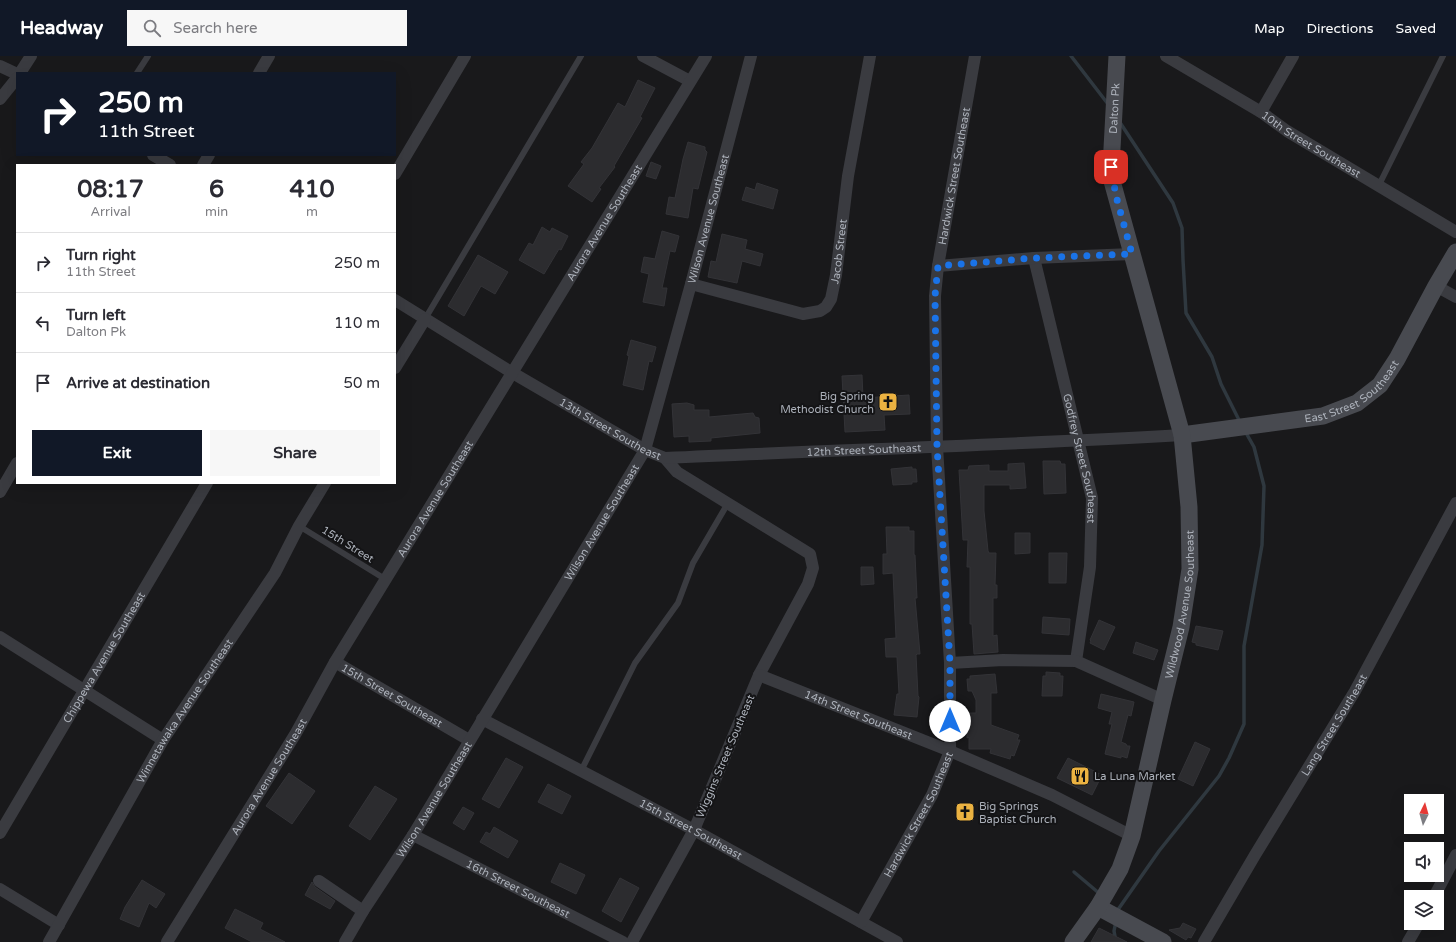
<!DOCTYPE html>
<html lang="en">
<head>
<meta charset="utf-8">
<style>
  body { margin:0; font-family:"Varela Round",sans-serif; background:#f7f7f7; color:#2b2b33; height:100vh; display:flex; flex-direction:column; font-size:15px; white-space:nowrap }
  * { box-sizing:border-box; margin:0 }
  p { font-size:13px; color:#7c7c81 }
  .icon { flex:none; width:22px; height:22px; fill:none; stroke:currentColor; stroke-width:2; stroke-linecap:round; stroke-linejoin:round }
  .map { position:relative; flex:1; overflow:hidden }
  .drawer { position:absolute; left:16px; top:108px; width:380px; height:320px; display:flex; flex-direction:column; background:#fff; border-radius:0px; box-shadow:0 4px 16px #0002 }
  .drawer>* { flex:none }
  .guide { position:absolute; left:16px; top:16px; width:380px; height:84px; border-radius:0px; box-shadow:0 4px 16px #0002; background:#111827; color:#fff; overflow:hidden }
  .needle { width:26px; rotate:5deg }
  .controls { position:absolute; left:1404px; top:738px; display:grid; gap:8px }
  .controls a { display:grid; place-items:center; width:40px; height:40px; border-radius:0px; background:#fff; box-shadow:0 4px 16px #0002; font-size:20px }
  .pin { position:absolute; display:grid; place-items:center; width:34px; height:34px; color:#fff; margin:-17px; border-radius:8px; box-shadow:0 2px 6px #0006 }
  .me { position:absolute; width:44px; margin:-22px; rotate:0deg; stroke-linejoin:round; filter:drop-shadow(0 0 3px #0008) }
  .turn { display:flex; align-items:center; gap:14px; height:84px; padding:0 16px; font-size:18px }
  .turn .icon { width:52px; height:52px; stroke-width:2.5 }
  .turn b { display:block; font-size:28px; line-height:34px }
  .eta { display:flex; justify-content:space-evenly; align-items:center; height:68px; text-align:center }
  .eta b { font-size:24px; font-weight:800; line-height:28px }
  .primary-button { display:flex; gap:8px; margin-top:auto; padding:8px 16px }
  .primary-button a { flex:1; height:46px; border-radius:0px; background:#111827; color:#fff; font-size:16px; font-weight:800; line-height:46px; text-align:center }
  .primary-button a+a { background:#f7f7f7; color:#2b2b33 }
  ul { padding:0; list-style:none }
  li { display:flex; align-items:center; gap:12px; height:60px; padding:0 16px; border-top:1px solid #e1e1e2 }
  li div { flex:1 }
  li b { display:block; font-size:15px }
  li em { font-style:normal }
  header { display:flex; align-items:center; gap:24px; box-sizing:border-box; height:56px; padding:0 20px; background:#111827; color:#fff }
  header strong { font-size:19px }
  nav { display:flex; gap:22px; margin-inline-start:auto; font-size:14px }
  .search { width:280px; height:36px; background:#f7f7f7; display:flex; align-items:center; gap:10px; box-sizing:border-box; padding:0 14px; border-radius:0px; color:#7c7c81; font-size:15px }
  .map>svg:first-child { display:block }
  .lines { fill:none; stroke-linecap:round; stroke-linejoin:round }
  .stream { stroke:#2f383f; stroke-width:3.5 }
  .building { fill:#2c2c2f; stroke:#333337 }
  .lane { stroke:#3a3b40; stroke-width:6 }
  .street { stroke:#3a3b40; stroke-width:12 }
  .secondary { stroke:#484a50; stroke-width:17 }
  .route { stroke:#1a73e8; stroke-width:7; stroke-dasharray:0 12.6 }
  .labels { text-anchor:middle; stroke-width:4; stroke-linejoin:round; paint-order:stroke }
  .street-label { font-size:11px; fill:#acb1ba; stroke:#141416 }
  .poi-label { font-size:11px; fill:#acb1ba; stroke:#141416; text-anchor:start }
</style>
</head>
<body>
<header>
<strong>Headway</strong>
<div class="search"><svg class="icon" aria-label="search" viewBox="0 0 24 24"><circle cx="10" cy="10" r="6"/><path d="M15 15l6 6"/></svg>Search here</div>
<nav><a>Map</a><a>Directions</a><a>Saved</a></nav>
</header>
<div class="map">
<svg width="1456" height="886" viewBox="0 0 1456 886">
  <rect width="100%" height="100%" fill="#19191b"/>
  <g class="lines">
    <!-- stream -->
    <g class="stream">
      <path d="M1071,0L1108,48"/>
      <path d="M1119,65L1173,147L1182,172L1183,204L1186,257L1212,301L1221,328L1240,366"/>
      <path d="M1074,816L1100,838"/>
      <path d="M1117,855L1159,795L1219,720L1229,702L1244,668V590L1262,489L1264,430L1254,391L1245,375"/>
      <path d="M1116,886L1114,875L1116,865"/>
    </g>
  </g>
  <!-- building -->
  <g class="building">
    <path d="M638,24L655,32L640,61L642,62L614,110L615,111L599,132L601,133L592,146L568,130L584,108L581,106L592,92L618,47L625,51Z"/>
    <path d="M688,86L705,91V94L707,96L698,133L693,132L688,162L666,158L669,141L675,142L683,103Z"/>
    <path d="M651,106L661,110L656,123L646,120Z"/>
    <path d="M757,127L778,134L773,153L742,144L746,131L755,134Z"/>
    <path d="M542,171L550,176L552,172L568,180L561,194L559,193L544,218L519,204L529,187L533,189Z"/>
    <path d="M662,175L679,180L675,196L670,195L662,232H667L664,250L643,246L649,218L641,216L644,201L655,203Z"/>
    <path d="M722,178L747,184L745,193L763,198L760,210L742,205L737,227L708,221L711,205L716,206Z"/>
    <path d="M478,199L508,216L495,238L481,230L464,260L448,250Z"/>
    <path d="M631,284L656,291L652,306L649,305L643,334L623,329L629,300L627,299Z"/>
    <path d="M862,319L863,342L909,339L910,358L884,359L885,374L845,376L842,320Z"/>
    <path d="M687,347L694,349V354H709V361L753,357L755,361L759,362L760,377L711,382V385L689,386V380L674,381L672,348Z"/>
    <path d="M1043,405H1060L1061,408H1065L1066,437L1044,438Z"/>
    <path d="M1024,407L1026,432L1010,433V429H984V455L988,495L989,497H996L995,529H997V542H993V580L997,579L998,596L974,598L972,568H970V511H967L968,484H963L959,414H968L969,410L989,409V415H1008V408Z"/>
    <path d="M912,411V413H916L917,426H912V428L893,429L891,413Z"/>
    <path d="M886,471H909V475H914V499H915L917,542H915L920,598H917L916,599L918,640L919,641L917,661L894,659L897,638H899L897,601H886L885,583L896,582L893,517L883,518V498H887Z"/>
    <path d="M1015,477H1030V497L1015,498Z"/>
    <path d="M1049,497H1067L1066,527H1049Z"/>
    <path d="M861,511H873L874,528L861,529Z"/>
    <path d="M1043,561L1070,563L1069,579L1042,577Z"/>
    <path d="M1099,564L1115,571L1104,594L1090,587L1091,585L1090,584Z"/>
    <path d="M1196,570L1223,575L1218,594L1196,589V587L1192,586Z"/>
    <path d="M1136,586L1158,594L1154,604L1133,597Z"/>
    <path d="M1046,616L1060,617V620H1063L1062,640H1042L1043,620H1046Z"/>
    <path d="M995,618L997,637H991V669L1019,679L1017,684H1020L1014,700L1011,699L1010,703L990,697L991,693H969V681L967,682V657H976V644L972,635H968L967,623H970V620Z"/>
    <path d="M1101,638L1134,646L1131,660L1128,659L1121,686L1126,688L1127,690H1130L1127,702L1121,700V702L1105,698L1112,668H1109L1112,656L1098,652Z"/>
    <path d="M1195,686L1210,693L1193,730L1178,723Z"/>
    <path d="M506,702L523,711L499,752L482,743Z"/>
    <path d="M1068,702L1102,719L1092,739L1057,722Z"/>
    <path d="M289,717L315,735L292,768L266,750Z"/>
    <path d="M548,728L571,740L562,758L538,746Z"/>
    <path d="M375,730L397,743L370,784L349,770Z"/>
    <path d="M463,751L474,757L464,774L453,767Z"/>
    <path d="M494,771L518,785L508,802L480,786L486,776L490,778Z"/>
    <path d="M560,807L585,819L576,838L551,826Z"/>
    <path d="M620,822L639,832L621,866L602,855Z"/>
    <path d="M142,824L165,838L156,852L149,847L139,871L120,863L125,851Z"/>
    <path d="M312,826L315,831L335,845L330,853L305,839Z"/>
    <path d="M235,853L263,867L260,873L285,886H252L225,872Z"/>
    <path d="M1183,867L1196,873L1191,882L1188,881L1186,884L1169,874L1180,872Z"/>
    <path d="M1099,872L1127,886H1091Z"/>
  </g>
  <g class="lines">
    <!-- lane -->
    <g class="lane">
      <path d="M137,17L148,0"/>
      <path d="M1379,129L1443,0"/>
      <path d="M425,263L581,0"/>
      <path d="M299,470L385,523"/>
      <path d="M581,715L635,607L678,547L693,507L728,447"/>
    </g>
    <!-- street -->
    <g class="street">
      <path d="M643,0L690,25"/>
      <path id="s1" d="M1166,0L1261,56L1287,75L1456,176"/>
      <path d="M0,10L17,18"/>
      <path d="M20,17L31,0"/>
      <path d="M259,17L269,0"/>
      <path d="M0,43L17,22"/>
      <path d="M1261,56L1293,0"/>
      <path d="M153,99L170,109"/>
      <path d="M203,109L209,99"/>
      <path d="M395,118L465,0"/>
      <path id="s2" d="M1034,202L1092,442L1090,511L1076,605"/>
      <path d="M938,210L1034,202L1132,198"/>
      <path id="s3" d="M691,228L803,258L820,255L826,251L831,243L836,219L848,120L870,0"/>
      <path d="M1436,230L1456,241"/>
      <path id="s4" d="M395,244L511,316L645,394L665,402L677,416L810,498L813,512L808,528L759,619L694,774L632,886"/>
      <path d="M395,312L425,263"/>
      <path id="s5" d="M665,402C837,394 1010,389 1182,379"/>
      <path d="M0,436L17,407"/>
      <path d="M0,581L163,684"/>
      <path id="s6" d="M335,606L469,684"/>
      <path d="M950,607L1003,604L1076,605L1163,644"/>
      <path id="s7" d="M759,619L950,695L1052,739L1132,780"/>
      <path id="s8" d="M482,663L694,774L897,886"/>
      <path id="s9" d="M0,777L207,427"/>
      <path id="s10" d="M413,779L623,886"/>
      <path d="M319,825L363,855"/>
      <path d="M0,833L59,869"/>
      <path d="M1434,841L1456,799"/>
      <path id="s11" d="M861,866L932,739L950,695V607L937,390L935,240L938,210L975,0"/>
      <path id="s12" d="M49,886L163,684L275,517L299,470L325,427"/>
      <path id="s13" d="M167,886L296,677L335,606L706,0"/>
      <path id="s14" d="M345,886L363,855L413,779L645,394L691,228L751,0"/>
      <path id="s15" d="M1204,886L1255,799L1355,635L1456,447"/>
      <path d="M1408,886L1419,867"/>
    </g>
    <!-- secondary -->
    <g class="secondary">
      <path id="s16" d="M1182,379L1323,360L1357,347L1380,329L1397,303L1436,230L1456,196"/>
      <path d="M1098,851L1163,886"/>
      <path id="s17" d="M1073,886L1098,851L1120,813L1132,780L1163,644L1181,571L1190,513L1189,451L1182,379L1112,125L1111,111L1117,0"/>
    </g>
  </g>
  <g class="lines">
    <!-- route -->
    <path class="route" d="M950,665V607L937,390L935,240L938,210L1034,202L1132,198L1116,140L1111,111"/>
  </g>
  <!-- icons -->
  <defs>
    <g id="church-square" transform="scale(1)"><rect x="-9" y="-9" width="18" height="18" rx="4" fill="#ebb241" stroke="#141416"/><path d="M-1.2-6h2.4v3.5h3.3v2.4h-3.3V6h-2.4V-.1h-3.3v-2.4h3.3Z" fill="#111"/></g>
    <g id="restaurant-square" transform="scale(1)"><rect x="-9" y="-9" width="18" height="18" rx="4" fill="#ebb241" stroke="#141416"/><path d="M-5-6h1v4h1v-4h1v4h1v-4h1v5L-1.5 .5V6h-2V.5L-5-1ZM5-6V6H3V1.5H1.5Q1.5-4 5-6Z" fill="#111"/></g>
  </defs>
  <g fill-rule="evenodd">
    <use href="#church-square" x="888" y="346"/>
    <use href="#restaurant-square" x="1080" y="720"/>
    <use href="#church-square" x="965" y="756"/>
  </g>
  <g class="labels">
    <!-- street labels -->
    <g class="street-label">
      <text dy="4" stroke="none"><textPath href="#s17" startOffset="866">Dalton Pk</textPath></text>
      <text dy="4" stroke="none"><textPath href="#s1" startOffset="170">10th Street Southeast</textPath></text>
      <text dy="4" stroke="none"><textPath href="#s11" startOffset="770">Hardwick Street Southeast</textPath></text>
      <text dy="4" stroke="none"><textPath href="#s14" startOffset="816">Wilson Avenue Southeast</textPath></text>
      <text dy="4" stroke="none"><textPath href="#s13" startOffset="842">Aurora Avenue Southeast</textPath></text>
      <text dy="4" stroke="none"><textPath href="#s3" startOffset="198">Jacob Street</textPath></text>
      <text dy="4" stroke="none"><textPath href="#s16" startOffset="180">East Street Southeast</textPath></text>
      <text dy="4" stroke="none"><textPath href="#s4" startOffset="251">13th Street Southeast</textPath></text>
      <text dy="4" stroke="none"><textPath href="#s5" startOffset="199">12th Street Southeast</textPath></text>
      <text dy="4" stroke="none"><textPath href="#s2" startOffset="206">Godfrey Street Southeast</textPath></text>
      <text dy="4" stroke="none"><textPath href="#s13" startOffset="518">Aurora Avenue Southeast</textPath></text>
      <text dy="4" stroke="none"><textPath href="#s14" startOffset="492">Wilson Avenue Southeast</textPath></text>
      <text transform="translate(348 488) rotate(32)" y="4">15th Street</text>
      <text dy="4" stroke="none"><textPath href="#s17" startOffset="359">Wildwood Avenue Southeast</textPath></text>
      <text dy="4" stroke="none"><textPath href="#s9" startOffset="204">Chippewa Avenue Southeast</textPath></text>
      <text dy="4" stroke="none"><textPath href="#s6" startOffset="66">15th Street Southeast</textPath></text>
      <text dy="4" stroke="none"><textPath href="#s12" startOffset="268">Winnetawaka Avenue Southeast</textPath></text>
      <text dy="4" stroke="none"><textPath href="#s7" startOffset="107">14th Street Southeast</textPath></text>
      <text dy="4" stroke="none"><textPath href="#s15" startOffset="253">Lang Street Southeast</textPath></text>
      <text transform="translate(725 700) rotate(-67)" y="4">Wiggins Street Southeast</text>
      <text dy="4" stroke="none"><textPath href="#s13" startOffset="194">Aurora Avenue Southeast</textPath></text>
      <text dy="4" stroke="none"><textPath href="#s14" startOffset="168">Wilson Avenue Southeast</textPath></text>
      <text dy="4" stroke="none"><textPath href="#s11" startOffset="122">Hardwick Street Southeast</textPath></text>
      <text dy="4" stroke="none"><textPath href="#s8" startOffset="236">15th Street Southeast</textPath></text>
      <text dy="4" stroke="none"><textPath href="#s10" startOffset="118">16th Street Southeast</textPath></text>
    </g>
    <!-- poi labels -->
    <g class="poi-label">
      <text x="874" y="344" text-anchor="end">Big Spring<tspan x="874" dy="13">Methodist Church</tspan></text>
      <text x="1094" y="724">La Luna Market</text>
      <text x="979" y="754">Big Springs<tspan x="979" dy="13">Baptist Church</tspan></text>
    </g>
  </g>
</svg>
<div class="controls">
<a><svg class="needle" viewBox="-14 -14 28 28"><path d="M0-13l5 13h-10z" fill="#e53935"/><path d="M0 13l5-13h-10z" fill="#7c7c81"/></svg></a>
<a><svg class="icon" aria-label="sound" viewBox="0 0 24 24"><path d="M4 9h4l5-4v14l-5-4H4zM17 9q2 3 0 6"/></svg></a>
<a><svg class="icon" aria-label="layers" viewBox="0 0 24 24"><path d="M12 4l9 5-9 5-9-5zM3 14l9 5 9-5"/></svg></a>
</div>
<div class="pin" style="left:1111px;top:111px;background:#d93025"><svg class="icon" aria-label="arrive" viewBox="0 0 24 24"><path d="M6 21V4h12l-3 4 3 4H6"/></svg></div>
<svg class="me" style="left:950px;top:665px" viewBox="-20 -20 40 40"><circle r="19" fill="#fff"/><path d="M0-13L10 11 0 6-10 11z" fill="#1a73e8"/></svg>
<div class="guide">
<div class="turn"><svg class="icon" aria-label="right" viewBox="0 0 24 24"><path d="M7 20v-9h11M14 6l5 5-5 5"/></svg><div><b>250 m</b>11th Street</div></div>
</div>
<section class="drawer">
<div class="eta">
<div><b>08:17</b><p>Arrival</p></div>
<div><b>6</b><p>min</p></div>
<div><b>410</b><p>m</p></div>
</div>
<ul>
<li><svg class="icon" aria-label="right" viewBox="0 0 24 24"><path d="M7 20v-9h11M14 6l5 5-5 5"/></svg><div><b>Turn right</b><p>11th Street</p></div><em>250 m</em></li>
<li><svg class="icon" aria-label="left" viewBox="0 0 24 24"><path d="M17 20v-9H6M10 6l-5 5 5 5"/></svg><div><b>Turn left</b><p>Dalton Pk</p></div><em>110 m</em></li>
<li><svg class="icon" aria-label="arrive" viewBox="0 0 24 24"><path d="M6 21V4h12l-3 4 3 4H6"/></svg><div><b>Arrive at destination</b></div><em>50 m</em></li>
</ul>
<div class="primary-button"><a>Exit</a><a>Share</a></div>
</section>
</div>
</body>
</html>
